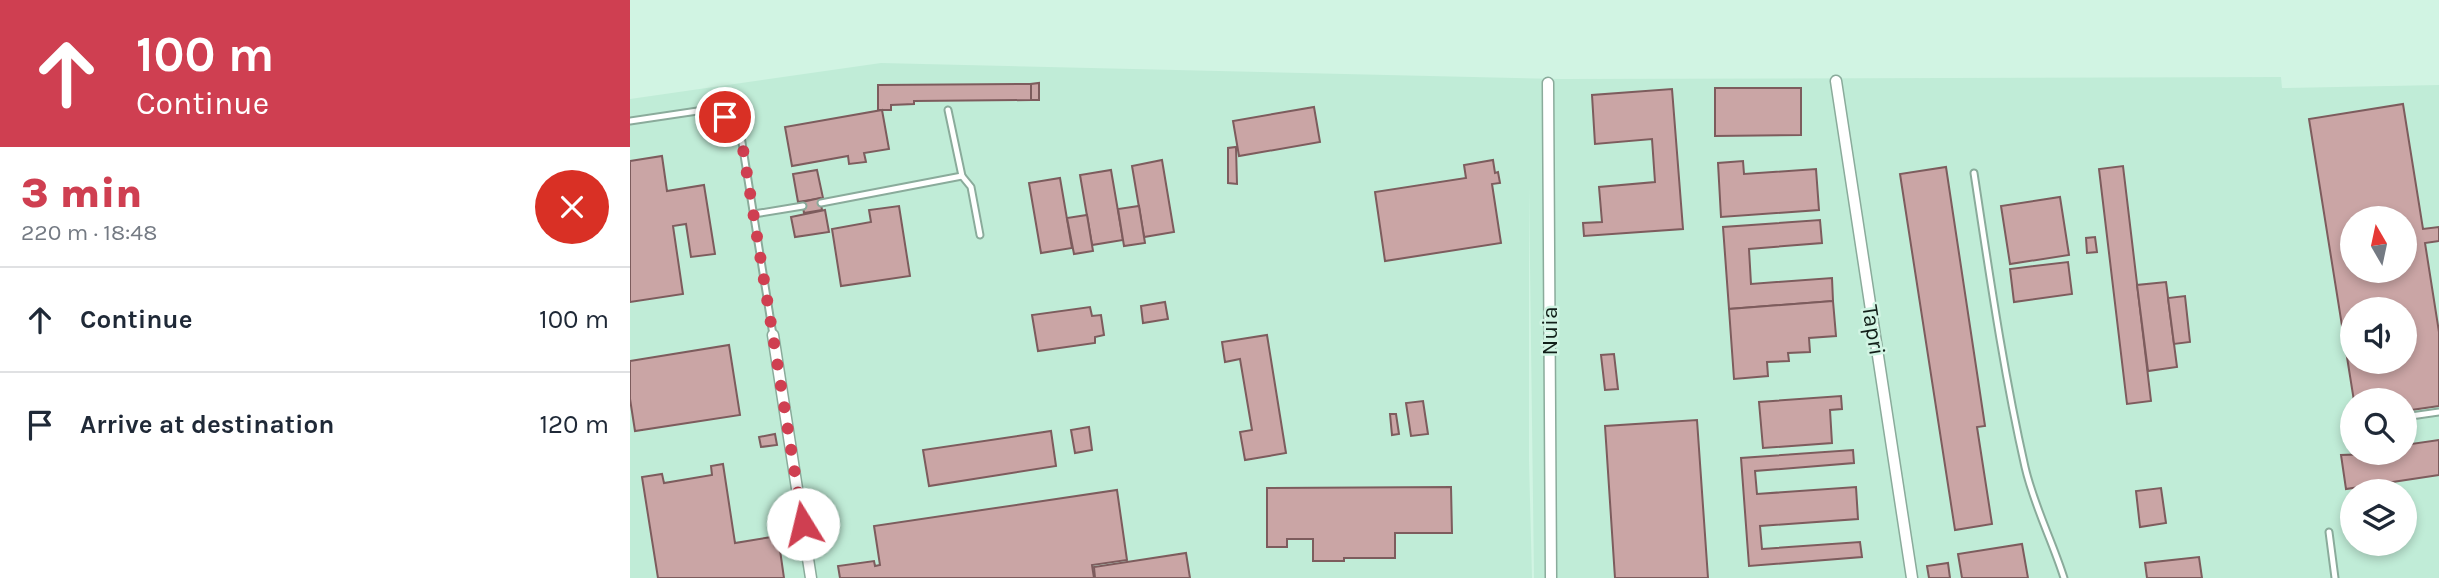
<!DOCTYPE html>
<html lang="en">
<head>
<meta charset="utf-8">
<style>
  body { margin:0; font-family:Karla,sans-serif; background:#f6f6f7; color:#1f2937; height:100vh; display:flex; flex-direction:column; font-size:26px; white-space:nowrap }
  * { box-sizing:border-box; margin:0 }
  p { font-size:23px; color:#747a83 }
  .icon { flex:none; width:38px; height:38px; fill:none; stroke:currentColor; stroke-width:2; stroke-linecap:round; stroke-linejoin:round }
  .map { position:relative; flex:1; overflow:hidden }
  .panel { display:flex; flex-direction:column; background:#fff; width:630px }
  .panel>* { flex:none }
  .top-card { background:#cf3f51; color:#fff; overflow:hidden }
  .needle { width:46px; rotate:351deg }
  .fabs { position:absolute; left:1710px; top:206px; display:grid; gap:14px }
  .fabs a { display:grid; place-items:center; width:77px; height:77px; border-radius:50%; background:#fff; box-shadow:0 4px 10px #0003; font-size:35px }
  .pin { position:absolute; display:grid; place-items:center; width:60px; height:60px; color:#fff; margin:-30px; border:4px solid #fff; border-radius:50%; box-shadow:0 2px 7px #0007 }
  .me { position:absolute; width:77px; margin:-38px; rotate:351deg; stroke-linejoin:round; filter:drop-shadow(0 0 5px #0008) }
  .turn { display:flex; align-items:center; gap:24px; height:147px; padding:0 21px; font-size:32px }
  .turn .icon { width:91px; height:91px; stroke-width:2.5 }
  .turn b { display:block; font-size:49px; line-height:60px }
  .round { display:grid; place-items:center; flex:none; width:74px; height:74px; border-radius:37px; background:#f6f6f7 }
  .head { display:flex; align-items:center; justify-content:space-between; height:119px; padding:0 21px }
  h1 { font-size:42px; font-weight:800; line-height:52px; color:#cf3f51 }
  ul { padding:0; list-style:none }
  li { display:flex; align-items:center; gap:21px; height:105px; padding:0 21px; border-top:2px solid #e0e1e3 }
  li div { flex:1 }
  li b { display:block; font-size:26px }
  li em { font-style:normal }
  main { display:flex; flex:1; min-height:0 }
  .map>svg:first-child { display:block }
  .built { fill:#c0ecd7; fill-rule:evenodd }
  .building { fill:#caa5a5; stroke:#7d5c5d; stroke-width:2; fill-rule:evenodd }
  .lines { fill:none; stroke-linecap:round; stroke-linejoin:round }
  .service-casing { stroke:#8aab9b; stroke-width:9 }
  .minor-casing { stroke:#8aab9b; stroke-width:13 }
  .service { stroke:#fff; stroke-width:5 }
  .minor { stroke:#fff; stroke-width:10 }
  .route { stroke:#cf3f51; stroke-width:12; stroke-dasharray:0 21.6 }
  .labels { text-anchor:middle; stroke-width:5; stroke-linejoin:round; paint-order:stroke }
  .street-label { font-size:23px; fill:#121f19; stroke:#d1f4e3 }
</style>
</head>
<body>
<main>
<section class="panel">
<div class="top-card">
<div class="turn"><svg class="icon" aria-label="ahead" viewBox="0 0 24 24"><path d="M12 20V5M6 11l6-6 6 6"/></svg><div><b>100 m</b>Continue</div></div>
</div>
<div class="head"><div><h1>3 min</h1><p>220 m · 18:48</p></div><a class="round" style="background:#d93025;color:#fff"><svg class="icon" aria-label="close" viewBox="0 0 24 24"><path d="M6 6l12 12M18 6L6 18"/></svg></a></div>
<ul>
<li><svg class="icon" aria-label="ahead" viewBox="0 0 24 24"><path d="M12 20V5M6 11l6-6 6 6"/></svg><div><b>Continue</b></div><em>100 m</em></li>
<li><svg class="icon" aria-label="arrive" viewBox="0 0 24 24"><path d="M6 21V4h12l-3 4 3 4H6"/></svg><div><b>Arrive at destination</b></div><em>120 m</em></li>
</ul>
</section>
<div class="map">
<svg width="1809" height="578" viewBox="0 0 1809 578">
  <rect width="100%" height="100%" fill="#d1f4e3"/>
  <!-- built -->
  <path class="built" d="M251,63L931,79L1651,77L1652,88L1809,85V578H904L899,187V460L902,578H0V99ZM1722,219H1774V271H1722ZM1722,310H1774V362H1722ZM1722,401H1774V453H1722ZM1722,492H1774V544H1722Z"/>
  <!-- building -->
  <g class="building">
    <path d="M409,83V100H401V84Z"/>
    <path d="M401,84V100L284,101V104L261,105V110H248V85Z"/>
    <path d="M1085,88H1171V135L1085,136Z"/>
    <path d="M1042,89L1053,229L954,236L953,223L972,222L969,187L1025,182L1022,139L965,144L962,95Z"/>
    <path d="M1773,104L1793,229L1809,227V241L1795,243L1809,332V406L1774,411V401H1724L1679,119ZM1722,219H1774V271H1722ZM1722,310H1774V362H1722Z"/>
    <path d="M684,107L690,142L609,156L603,121Z"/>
    <path d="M252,110L259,149L234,153L236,162L219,164L218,156L162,166L155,127Z"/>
    <path d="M606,147L607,184L598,183V148Z"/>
    <path d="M32,156L37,191L74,185L85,254L61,257L56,224L43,226L53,294L0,302V161Z"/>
    <path d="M532,160L544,232L514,237L502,166Z"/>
    <path d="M863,160L865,173L868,172L870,183L862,184L871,243L755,261L745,192L836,178L834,165Z"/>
    <path d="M1113,161L1114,174L1186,169L1189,210L1091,217L1088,163Z"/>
    <path d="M1493,166L1521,401L1497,404L1469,169Z"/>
    <path d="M1316,167L1355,426L1347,427L1362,524L1325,530L1270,174Z"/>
    <path d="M187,170L193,198L168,202L163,174Z"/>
    <path d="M481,170L493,240L462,245L450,175Z"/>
    <path d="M430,178L442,248L411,253L399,183Z"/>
    <path d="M1430,197L1439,255L1380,264L1371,206Z"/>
    <path d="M190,198L192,210L174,213L172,202Z"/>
    <path d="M269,206L280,276L211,286L202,229L241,222L239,210Z"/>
    <path d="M509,206L515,243L494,246L488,209Z"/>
    <path d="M195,210L199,232L165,237L161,217Z"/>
    <path d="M457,215L463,251L444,254L437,218Z"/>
    <path d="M1190,220L1192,243L1119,249L1121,284L1202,278L1203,301L1099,309L1093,227Z"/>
    <path d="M1465,237L1467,252L1457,253L1456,238Z"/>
    <path d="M1438,262L1442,294L1384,302L1380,269Z"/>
    <path d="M1536,282L1547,367L1518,371L1507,285Z"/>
    <path d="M1555,296L1560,342L1544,344L1538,298Z"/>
    <path d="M1203,301L1206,336L1179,338L1180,352L1158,353L1159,361L1137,362L1138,376L1104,379L1099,309Z"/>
    <path d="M535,302L538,319L513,323L511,306Z"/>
    <path d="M460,307L462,316L471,315L474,335L465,337V343L408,351L402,315Z"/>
    <path d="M637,335L656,453L615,460L610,432L622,430L610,359L595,362L592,342Z"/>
    <path d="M99,345L110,415L5,431L0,399V361Z"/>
    <path d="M984,354L988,389L975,390L971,355Z"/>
    <path d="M1211,396L1212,409L1200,410L1202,443L1133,448L1129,402Z"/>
    <path d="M793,401L798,434L781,436L776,403Z"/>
    <path d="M760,414H766L769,434L762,435Z"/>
    <path d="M1067,420L1078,578H985L975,426Z"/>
    <path d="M459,427L462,450L445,453L441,430Z"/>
    <path d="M421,431L426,466L299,486L293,450Z"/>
    <path d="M145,434L147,445L131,447L129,437Z"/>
    <path d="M1809,440V475L1716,489L1711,455L1774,453V445Z"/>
    <path d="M1223,450L1224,463L1125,471L1127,494L1226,487L1228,519L1130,526L1132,549L1230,542L1232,557L1119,566L1111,458Z"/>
    <path d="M93,464L105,543L148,536L154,578H28L12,477L32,474L34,483L82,475L81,466Z"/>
    <path d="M821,487L822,533H765V558H714V561H683V539H657V547H637V488Z"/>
    <path d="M1531,488L1536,523L1510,527L1506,491Z"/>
    <path d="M487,490L497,560L462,565L464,578H210L208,566L244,561L245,566L250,565L244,526Z"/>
    <path d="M1392,544L1398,578H1332L1328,554Z"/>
    <path d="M556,553L560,578H465L464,567Z"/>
    <path d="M1569,557L1572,578H1517L1515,563Z"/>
    <path d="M1318,563L1320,578H1299L1297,566Z"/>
  </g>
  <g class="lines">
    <!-- service casing -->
    <g class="service-casing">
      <g id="service">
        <path d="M0,121L81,109L109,124L143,335"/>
        <path d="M1344,173C1359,271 1373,370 1395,467C1404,506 1422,540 1434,578"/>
        <path d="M332,176L341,187L350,235"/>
        <path d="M191,203L332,176L318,110"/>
        <path d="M124,214L173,206"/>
        <path d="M1774,417L1809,412"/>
        <path d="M1716,426L1722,425"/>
        <path d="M1699,532L1705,578"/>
      </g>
    </g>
    <!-- minor casing -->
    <g class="minor-casing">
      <g id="minor">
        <path d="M1206,81L1282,578"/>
        <path d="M918,83L921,578"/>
        <path d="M143,335L181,578"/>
      </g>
    </g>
    <!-- service -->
    <use href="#service" class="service"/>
    <!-- minor -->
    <use href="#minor" class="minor"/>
  </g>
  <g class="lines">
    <!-- route -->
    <path class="route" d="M95,117L109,124L173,524"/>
  </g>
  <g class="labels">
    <!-- street labels -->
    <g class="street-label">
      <text transform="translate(1244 330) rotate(81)" y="8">Tapri</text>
      <text transform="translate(919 331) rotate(-90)" y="8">Nuia</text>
    </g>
  </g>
</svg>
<div class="fabs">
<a><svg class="needle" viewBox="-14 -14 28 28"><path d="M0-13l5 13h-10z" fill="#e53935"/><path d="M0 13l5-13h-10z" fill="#747a83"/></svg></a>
<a><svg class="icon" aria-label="sound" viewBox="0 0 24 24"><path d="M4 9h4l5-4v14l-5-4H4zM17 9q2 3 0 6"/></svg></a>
<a><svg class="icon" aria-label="search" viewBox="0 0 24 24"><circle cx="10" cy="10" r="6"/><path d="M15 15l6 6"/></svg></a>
<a><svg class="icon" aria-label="layers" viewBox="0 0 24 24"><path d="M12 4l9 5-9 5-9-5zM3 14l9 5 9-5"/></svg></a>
</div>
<div class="pin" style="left:95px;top:117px;background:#d93025"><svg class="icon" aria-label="arrive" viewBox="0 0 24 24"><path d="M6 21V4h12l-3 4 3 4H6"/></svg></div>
<svg class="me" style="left:173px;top:524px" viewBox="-20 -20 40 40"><circle r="19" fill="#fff"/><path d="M0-13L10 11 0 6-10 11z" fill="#cf3f51"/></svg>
</div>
</main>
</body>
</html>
